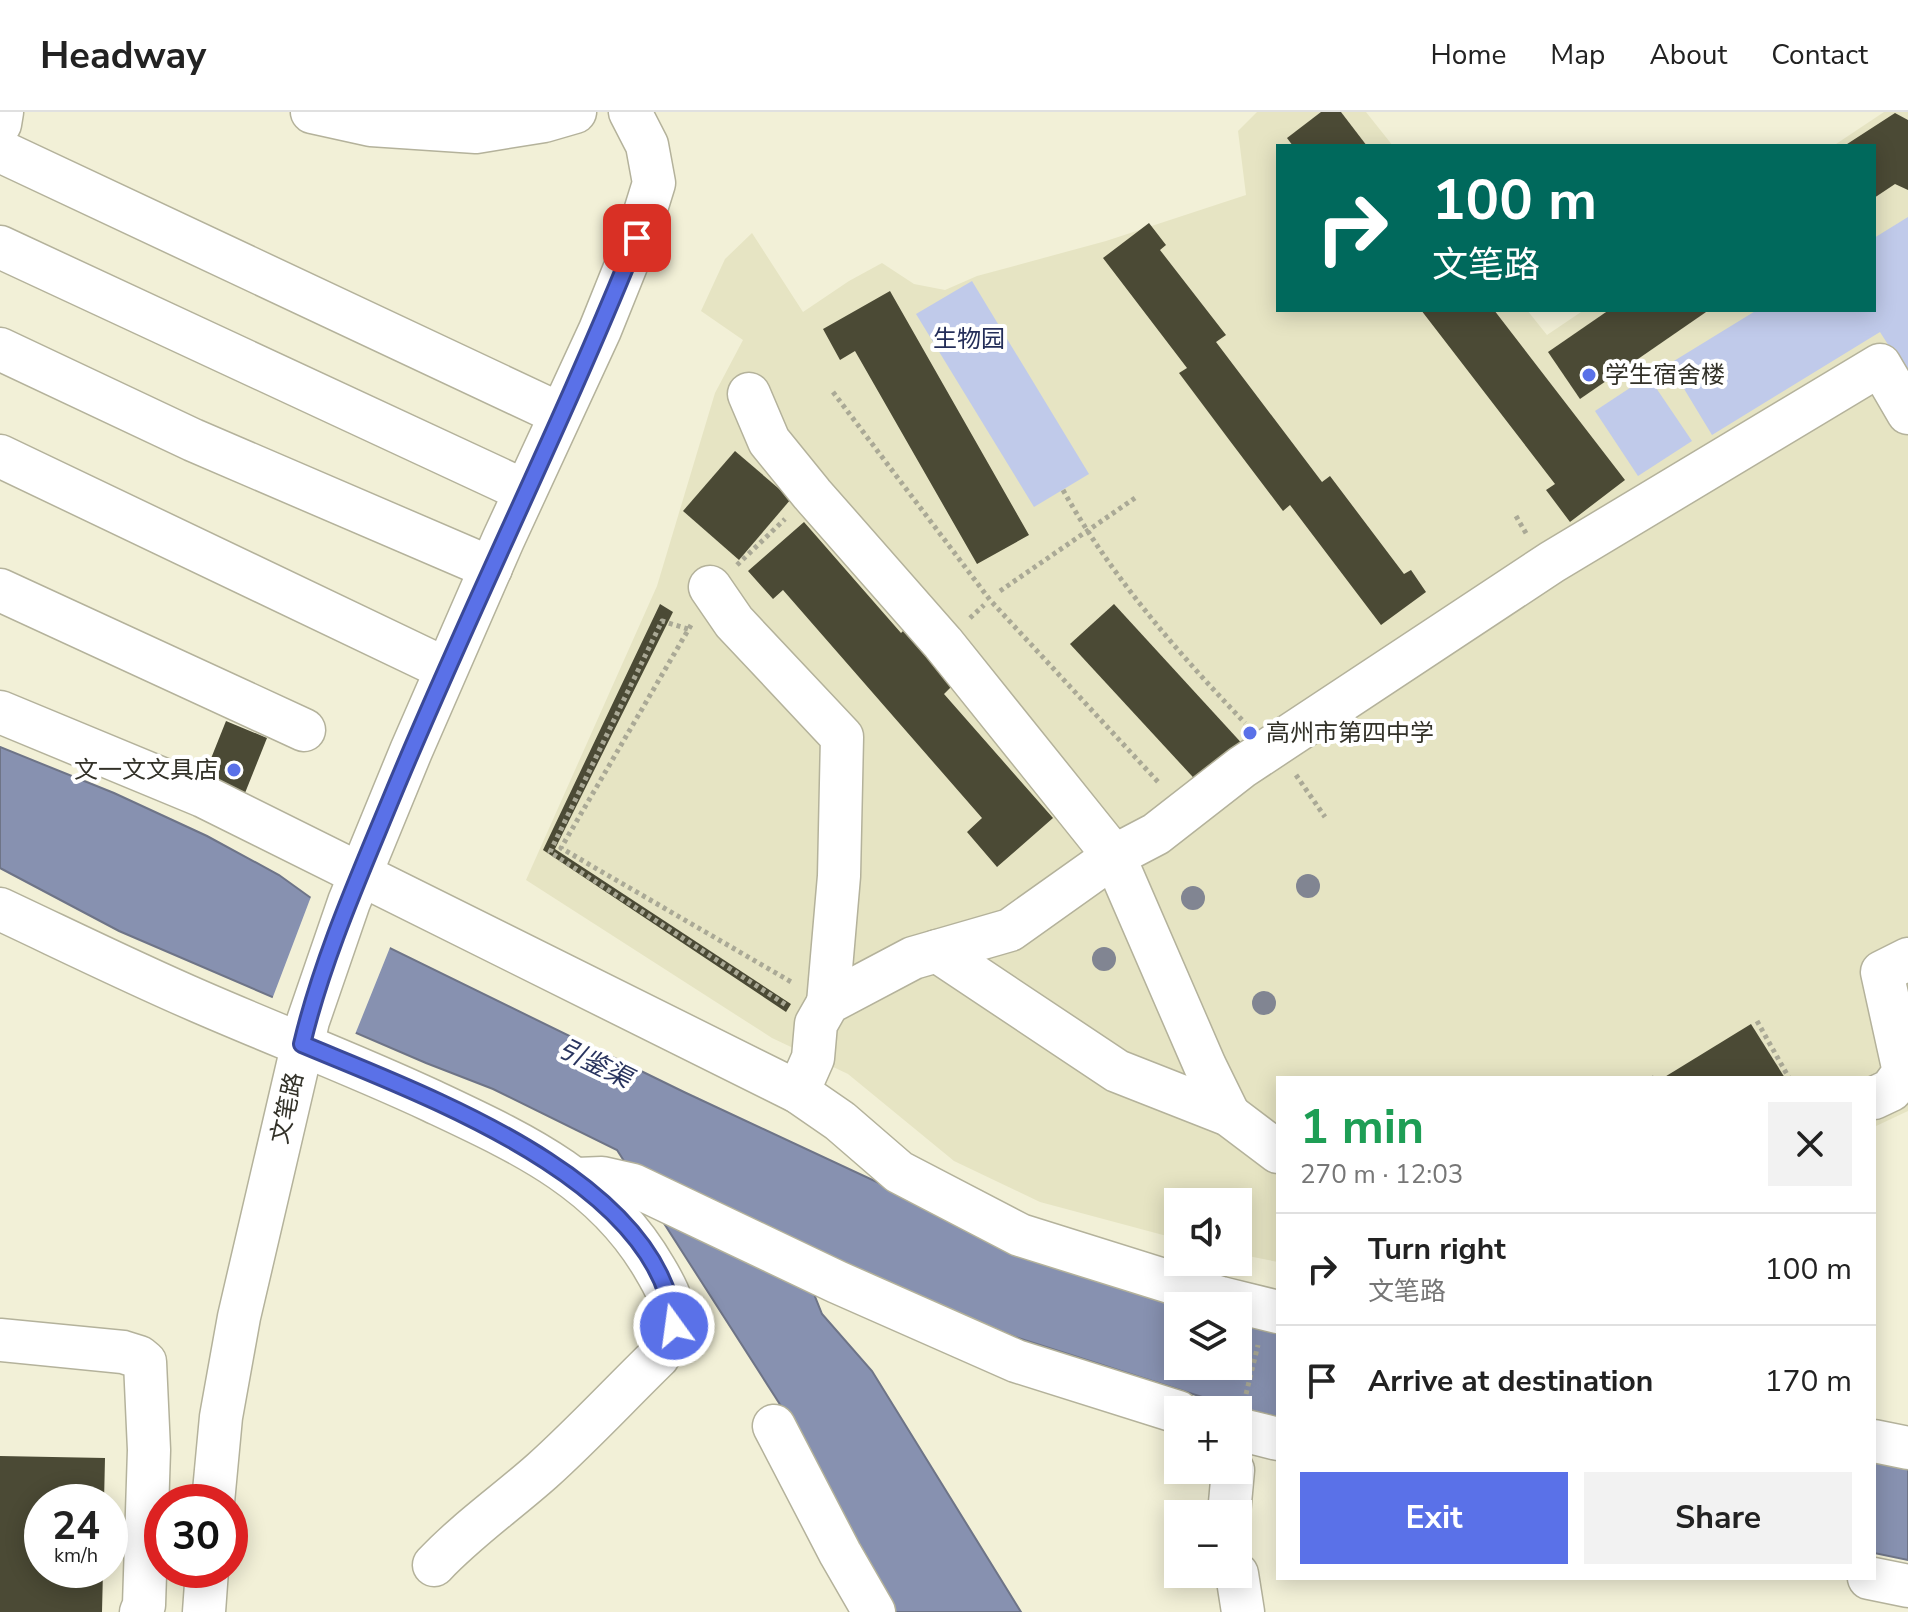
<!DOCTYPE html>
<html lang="en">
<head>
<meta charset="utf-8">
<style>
  body { margin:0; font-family:"Nunito Sans","Noto Sans SC",sans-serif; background:#f2f2f2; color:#222; height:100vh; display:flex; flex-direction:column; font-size:30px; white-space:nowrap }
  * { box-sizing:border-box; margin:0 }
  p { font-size:26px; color:#767676 }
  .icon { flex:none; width:44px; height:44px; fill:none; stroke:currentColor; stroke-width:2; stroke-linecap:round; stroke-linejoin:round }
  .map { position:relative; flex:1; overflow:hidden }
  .panel { position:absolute; left:1276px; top:964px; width:600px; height:504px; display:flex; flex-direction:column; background:#fff; border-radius:0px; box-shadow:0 4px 20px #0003 }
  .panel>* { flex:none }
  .guide { position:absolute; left:1276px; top:32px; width:600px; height:168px; border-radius:0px; box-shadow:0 4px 20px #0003; background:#00695c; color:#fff; overflow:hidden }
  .fabs { position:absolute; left:1164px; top:1076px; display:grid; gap:16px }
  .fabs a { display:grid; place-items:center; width:88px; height:88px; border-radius:0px; background:#fff; box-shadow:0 4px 20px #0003; font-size:40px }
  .speed { position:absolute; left:24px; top:1372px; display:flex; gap:16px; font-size:40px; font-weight:700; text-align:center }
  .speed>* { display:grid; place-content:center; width:104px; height:104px; border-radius:50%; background:#fff; box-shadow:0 4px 20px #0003; line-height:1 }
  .speed small { font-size:20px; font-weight:400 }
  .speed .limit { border:12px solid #d22; background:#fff; color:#111 }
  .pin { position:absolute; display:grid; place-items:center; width:68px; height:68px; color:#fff; margin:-34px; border-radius:16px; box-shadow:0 4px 12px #0006 }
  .me { position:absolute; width:88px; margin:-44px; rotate:346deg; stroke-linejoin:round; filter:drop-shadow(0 0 6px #0008) }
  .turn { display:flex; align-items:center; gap:28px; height:168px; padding:0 24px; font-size:36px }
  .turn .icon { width:104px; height:104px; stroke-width:2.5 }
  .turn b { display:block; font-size:56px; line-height:68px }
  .round { display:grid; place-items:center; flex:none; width:84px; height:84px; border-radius:0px; background:#f2f2f2 }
  .summary { display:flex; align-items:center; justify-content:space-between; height:136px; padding:0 24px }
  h1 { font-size:48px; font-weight:700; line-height:60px; color:#1e9e55 }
  .primary-button { display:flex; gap:16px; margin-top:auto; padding:16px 24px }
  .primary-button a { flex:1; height:92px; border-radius:0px; background:#5a71e8; color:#fff; font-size:32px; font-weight:700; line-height:92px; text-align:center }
  .primary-button a+a { background:#f2f2f2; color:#222 }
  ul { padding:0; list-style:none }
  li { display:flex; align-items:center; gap:24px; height:112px; padding:0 24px; border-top:2px solid #e0e0e0 }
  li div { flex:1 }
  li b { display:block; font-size:30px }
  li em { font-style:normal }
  header { display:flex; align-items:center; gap:48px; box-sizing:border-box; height:112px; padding:0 40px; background:#fff; border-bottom:2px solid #e0e0e0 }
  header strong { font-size:38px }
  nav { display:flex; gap:44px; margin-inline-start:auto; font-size:28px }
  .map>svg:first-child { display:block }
  .built { fill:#e6e4c3 }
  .green { fill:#c0caea }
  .water { fill:#8791b0; stroke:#6e7487; stroke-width:2 }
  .pier { fill:#f2f0d7 }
  .building { fill:#4b4a35 }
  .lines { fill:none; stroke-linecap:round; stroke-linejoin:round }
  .minor-casing { stroke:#b4b29b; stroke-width:45 }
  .path { stroke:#aaa996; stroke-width:5; stroke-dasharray:4 4; stroke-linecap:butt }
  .minor { stroke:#fff; stroke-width:42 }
  .tree { fill:#818592 }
  .route-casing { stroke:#3a4997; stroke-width:20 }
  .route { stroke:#5a71e8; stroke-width:14 }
  .poi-dot { fill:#5a71e8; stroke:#fff; stroke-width:3 }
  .labels { text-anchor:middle; stroke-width:8; stroke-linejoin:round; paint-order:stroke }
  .park-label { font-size:24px; fill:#242e59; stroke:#fff }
  .poi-label { font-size:24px; fill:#323128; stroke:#fff; text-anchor:start }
  .street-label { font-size:24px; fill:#323128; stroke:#fff }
  .water-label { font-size:26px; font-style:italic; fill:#29345f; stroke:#fff }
</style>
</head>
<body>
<header>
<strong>Headway</strong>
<nav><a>Home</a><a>Map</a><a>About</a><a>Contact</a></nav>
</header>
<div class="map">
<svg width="1908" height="1500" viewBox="0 0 1908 1500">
  <rect width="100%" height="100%" fill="#f2f0d7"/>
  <!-- built -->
  <path class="built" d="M1257,0H1366L1393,34H1278V198H1527L1547,223L1584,198H1874V34H1833L1884,0H1908V999L1874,1015V966H1278V1150L1238,1142V1090H1178V1127L1040,1090L954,1049L848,962L772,926L526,768L657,474L715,281L743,228L701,199L725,147L752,121L803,200L849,169L882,151L914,172L945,178L977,164L1106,129L1246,83L1238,19Z"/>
  <!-- green -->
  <g class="green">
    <path d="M1908,105V264L1880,220L1712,323L1669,252L1757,198H1874V126Z"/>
    <path d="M972,169L1089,362L1034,395L916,202Z"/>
    <path d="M1648,264L1692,329L1638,364L1595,299Z"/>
  </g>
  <!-- water -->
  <g class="water">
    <path d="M0,635L114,681L207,724L279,763L361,822L684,980L969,1113L1178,1194V1254H1238V1209L1278,1220V1305L1227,1293L1015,1225L829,1147L812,1177L822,1202L872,1259L1021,1500H893L781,1294L617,1038L493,977L426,951L119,819L0,756Z"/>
    <path d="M1874,1350L1908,1357V1448L1874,1441Z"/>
  </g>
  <!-- pier -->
  <path class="pier" d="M312,782L363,818L391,833L354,925L271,890Z"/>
  <!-- building -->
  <g class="building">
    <path d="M1321,0H1341L1367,34H1293L1287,26Z"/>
    <path d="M1895,1L1908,8V78L1895,72L1874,86V34H1844Z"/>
    <path d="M1149,111L1166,133L1160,138L1226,223L1216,230L1322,370L1330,364L1404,462L1411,458L1426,480L1381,513L1290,393L1283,399L1230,329L1179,261L1187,256L1103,146Z"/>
    <path d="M890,179L1029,423L977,452L855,239L840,248L823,217Z"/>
    <path d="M1421,198H1494L1625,368L1570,410L1546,378L1555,372Z"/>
    <path d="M1609,198H1709L1580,287L1548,240Z"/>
    <path d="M735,339L791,387L739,448L683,399Z"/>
    <path d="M804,410L901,521L904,518L953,573L944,582L1053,706L997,755L967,720L982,706L783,478L773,487L748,459Z"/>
    <path d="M660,492L673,500L555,737L791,892L786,900L543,738Z"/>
    <path d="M1114,492L1258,649L1215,689L1070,532Z"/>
    <path d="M226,609L267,626L243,686L202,669Z"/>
    <path d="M1751,912L1785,966H1663Z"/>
    <path d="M0,1344L105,1346L104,1390H42V1458H103L102,1500H0Z"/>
  </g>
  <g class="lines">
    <!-- minor casing -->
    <g class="minor-casing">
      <g id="minor">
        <path d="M312,0L371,13L476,20L544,9L575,0"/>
        <path d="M0,12L2,0"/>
        <path d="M0,39L560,302"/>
        <path d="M0,135L525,379"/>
        <path d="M0,237L193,328L491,456"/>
        <path d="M749,282L769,329L812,382L943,531L1114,744L1205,954L1229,1003"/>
        <path d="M0,344L446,557"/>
        <path d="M710,475L734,510L842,625L839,764L828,891"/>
        <path d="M0,478L304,618"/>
        <path d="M0,600L203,684L798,980L840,1009L899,1060L1020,1123L1221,1186L1278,1200"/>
        <path d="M0,797C66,828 131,860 198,889C276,923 355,953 432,989C521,1031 604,1068 655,1157C676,1192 682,1211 658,1245C619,1283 582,1323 542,1359C506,1391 467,1418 434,1453"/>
        <path d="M937,839L1117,959L1229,1003L1278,1040"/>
        <path d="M798,980L813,946L816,912L828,891L913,846L1010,818L1114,744L1156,722L1242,655L1552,450L1880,253L1908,301"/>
        <path d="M1874,986L1891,978L1904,960L1882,860L1908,847"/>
        <path d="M577,1067L602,1066L633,1073L837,1170L1016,1249L1178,1300"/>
        <path d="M0,1228L123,1240L139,1245L145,1250L149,1338L144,1493L141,1500"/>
        <path d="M774,1314L840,1441L874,1500"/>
        <path d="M1238,1317L1278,1327"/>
        <path d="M1874,1329L1908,1336"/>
        <path d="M213,1390L221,1305L239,1205L308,909L349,790L411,639L503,428L600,218L637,126L654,71L647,33L630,0"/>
        <path d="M1229,1402L1233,1358"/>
        <path d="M1237,1462L1243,1500"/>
        <path d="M1869,1466L1908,1474"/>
        <path d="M204,1500L207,1458"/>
      </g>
    </g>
    <!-- path -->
    <g class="path">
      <path d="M833,280L990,488L1160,672"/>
      <path d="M1063,378C1111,464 1177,540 1245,611"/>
      <path d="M1516,404L1527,423"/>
      <path d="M737,453L785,407"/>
      <path d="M1000,479L1135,386"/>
      <path d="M970,506L984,493"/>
      <path d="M691,513L561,736L793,871"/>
      <path d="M688,517L662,509L550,740L786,893"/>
      <path d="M1296,663L1325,705"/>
      <path d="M1757,909L1789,966"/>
      <path d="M1651,965L1652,966"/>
      <path d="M1246,1282L1258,1233"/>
    </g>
    <!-- minor -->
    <use href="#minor" class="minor"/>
  </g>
  <!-- trees -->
  <g class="tree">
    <circle cx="1308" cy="774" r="12"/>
    <circle cx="1193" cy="786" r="12"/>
    <circle cx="1104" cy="847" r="12"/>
    <circle cx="1264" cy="891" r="12"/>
  </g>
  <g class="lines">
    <!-- route casing -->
    <g class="route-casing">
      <path id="route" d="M637,126C561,315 469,498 391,687C358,767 322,848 302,932C418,981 661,1067 674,1214"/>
    </g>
    <!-- route -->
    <use href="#route" class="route"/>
  </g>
  <!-- markers -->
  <g class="poi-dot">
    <circle cx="1589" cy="263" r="8"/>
    <circle cx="1250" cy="621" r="8"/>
    <circle cx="234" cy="658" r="8"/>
  </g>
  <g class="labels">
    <!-- park labels -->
    <g class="park-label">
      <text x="969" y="235">生物园</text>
    </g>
    <!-- poi labels -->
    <g class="poi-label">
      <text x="1605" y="271">学生宿舍楼</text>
      <text x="1266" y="629">高州市第四中学</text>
      <text x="218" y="666" text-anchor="end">文一文文具店</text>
    </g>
    <!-- street labels -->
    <g class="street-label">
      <text transform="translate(287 996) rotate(-77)" y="8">文笔路</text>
    </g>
    <!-- water labels -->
    <g class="water-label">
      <text transform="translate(595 951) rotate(26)" y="9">引鉴渠</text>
    </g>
  </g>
</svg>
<div class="fabs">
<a><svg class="icon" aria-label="sound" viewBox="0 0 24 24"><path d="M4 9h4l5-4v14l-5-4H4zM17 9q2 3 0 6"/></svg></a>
<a><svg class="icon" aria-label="layers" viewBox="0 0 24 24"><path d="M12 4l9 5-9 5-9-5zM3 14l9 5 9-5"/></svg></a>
<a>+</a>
<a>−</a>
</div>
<div class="speed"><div>24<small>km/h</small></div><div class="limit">30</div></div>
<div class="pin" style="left:637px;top:126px;background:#d93025"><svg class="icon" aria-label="arrive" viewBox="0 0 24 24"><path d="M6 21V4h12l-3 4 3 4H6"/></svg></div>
<svg class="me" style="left:674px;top:1214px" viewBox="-20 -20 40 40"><circle r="17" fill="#5a71e8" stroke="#fff" stroke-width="3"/><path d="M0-11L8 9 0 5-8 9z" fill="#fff"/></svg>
<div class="guide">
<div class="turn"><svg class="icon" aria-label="right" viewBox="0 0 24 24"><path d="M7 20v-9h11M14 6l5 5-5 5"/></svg><div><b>100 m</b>文笔路</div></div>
</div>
<section class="panel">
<div class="summary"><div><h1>1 min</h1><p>270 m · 12:03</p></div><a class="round"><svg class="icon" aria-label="close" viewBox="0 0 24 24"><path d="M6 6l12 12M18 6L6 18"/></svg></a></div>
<ul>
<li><svg class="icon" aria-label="right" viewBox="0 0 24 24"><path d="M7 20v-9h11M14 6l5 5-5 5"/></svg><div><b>Turn right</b><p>文笔路</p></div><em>100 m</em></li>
<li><svg class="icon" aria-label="arrive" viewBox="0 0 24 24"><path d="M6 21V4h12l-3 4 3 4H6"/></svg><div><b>Arrive at destination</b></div><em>170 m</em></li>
</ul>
<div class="primary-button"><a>Exit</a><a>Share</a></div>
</section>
</div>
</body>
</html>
